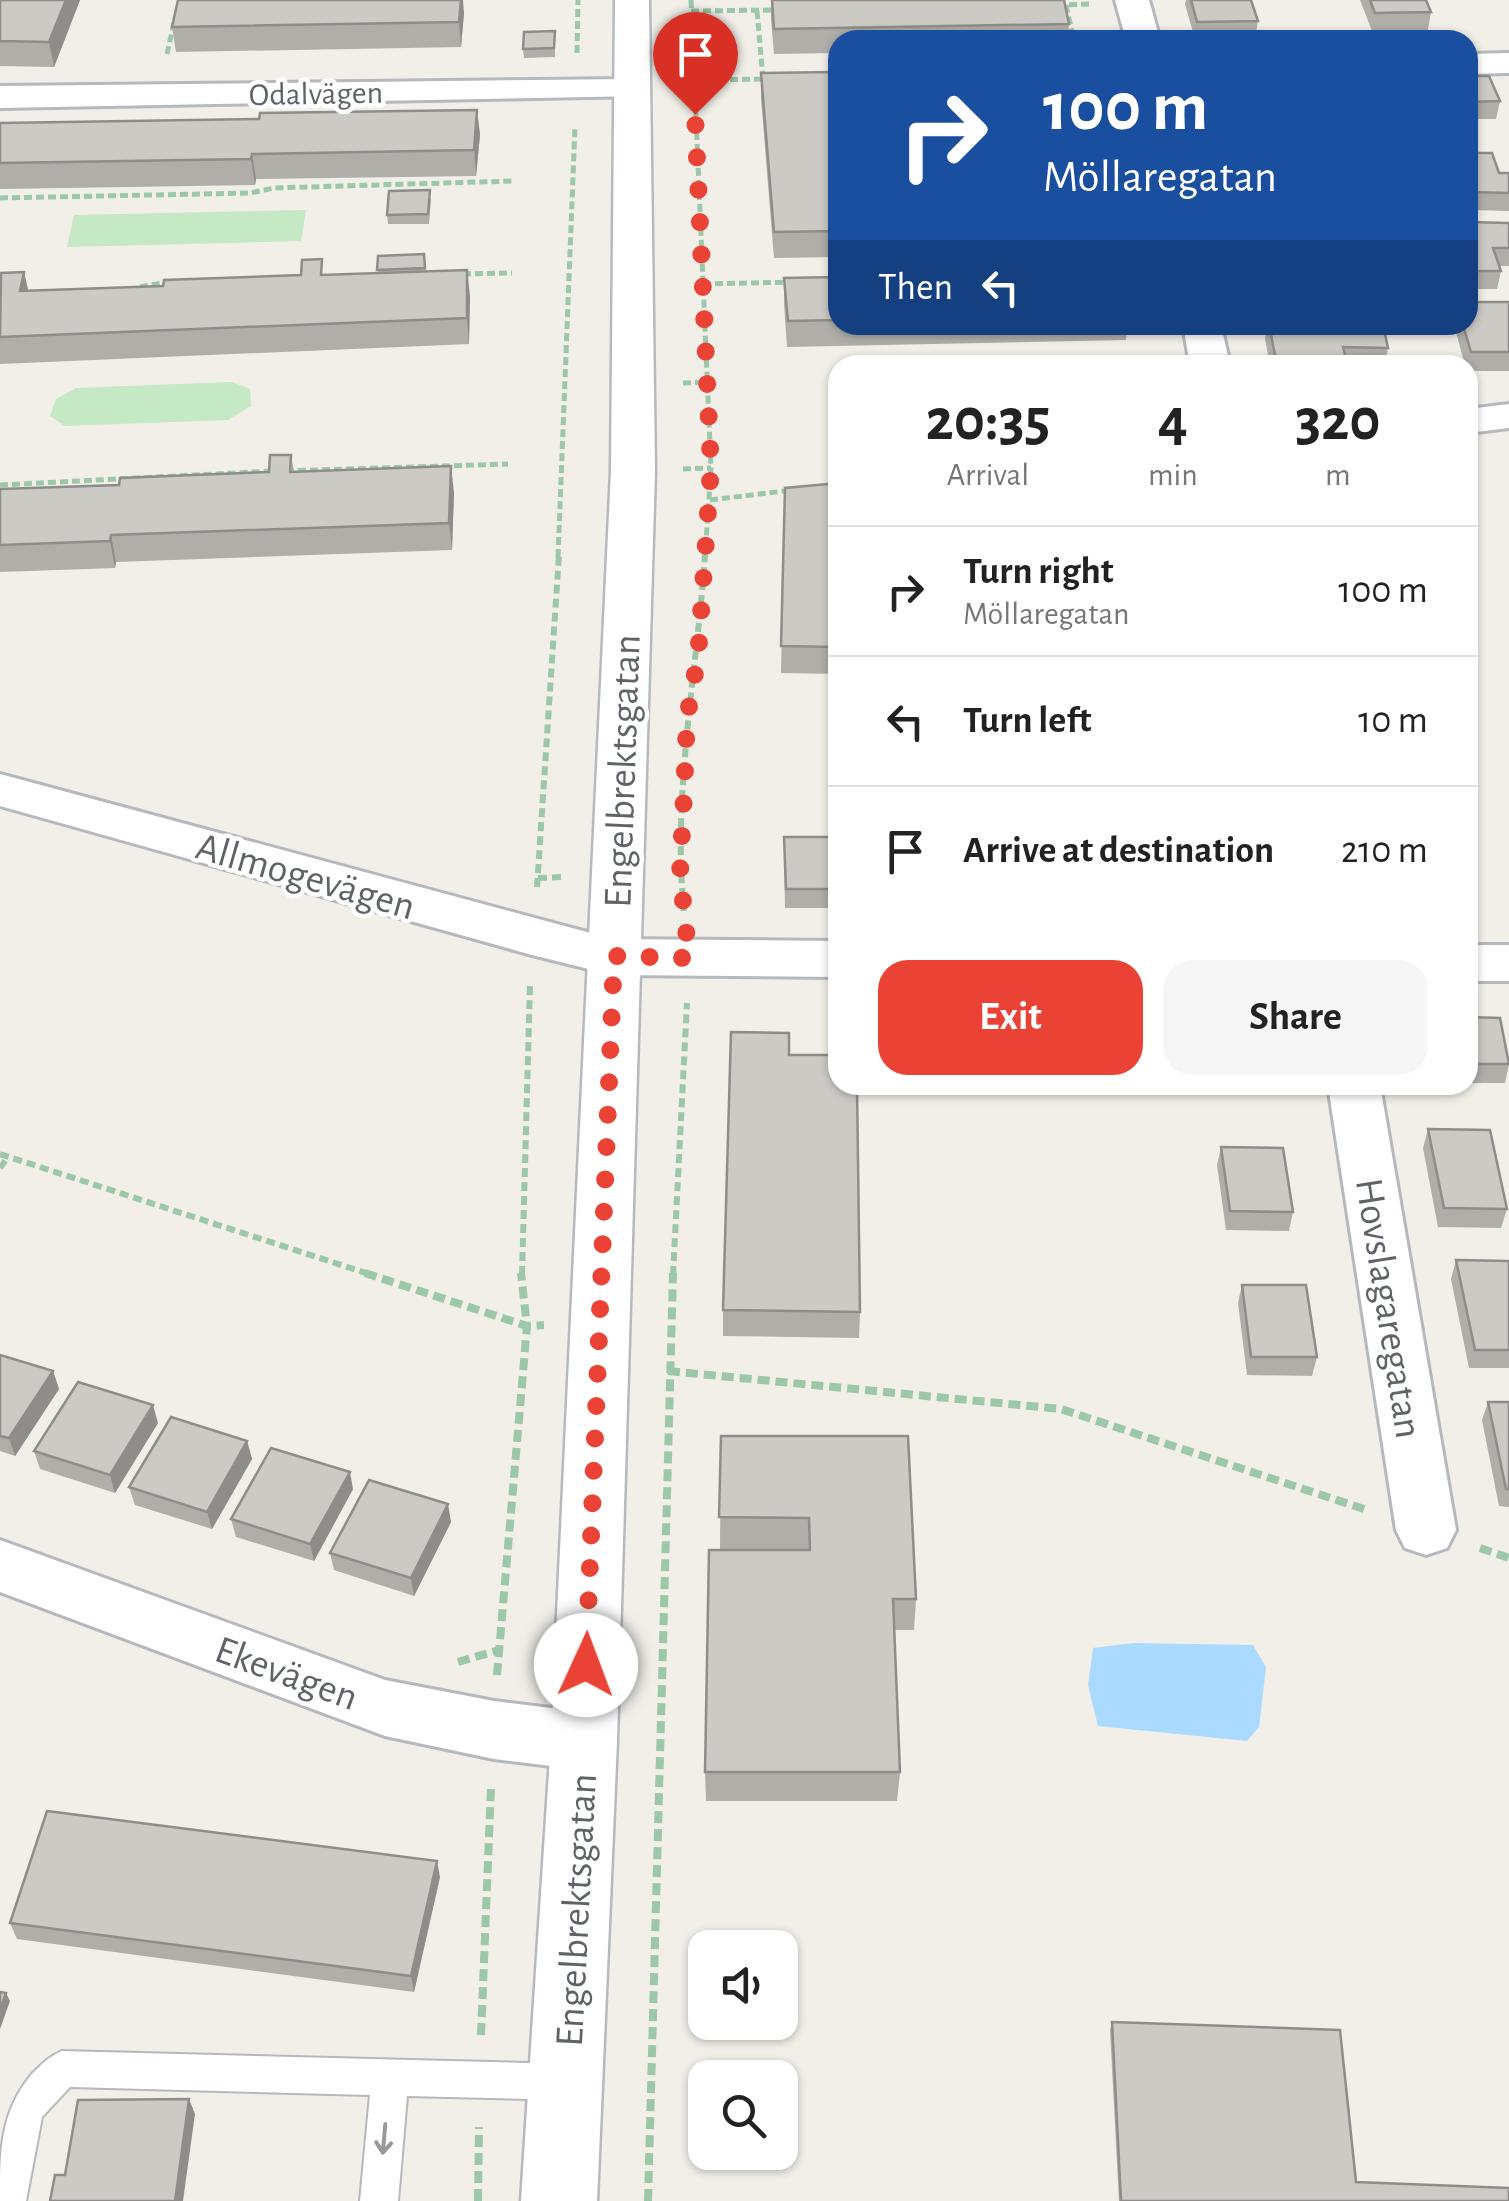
<!DOCTYPE html>
<html lang="en">
<head>
<meta charset="utf-8">
<style>
  body { margin:0; font-family:"Alegreya Sans",sans-serif; background:#f6f6f6; color:#222; height:100vh; display:flex; flex-direction:column; font-size:38px; white-space:nowrap }
  * { box-sizing:border-box; margin:0 }
  p { font-size:32px; color:#767676 }
  .icon { flex:none; width:55px; height:55px; fill:none; stroke:currentColor; stroke-width:2; stroke-linecap:round; stroke-linejoin:round }
  .map { position:relative; flex:1; overflow:hidden }
  .sheet { position:absolute; left:828px; top:355px; width:650px; height:740px; display:flex; flex-direction:column; background:#fff; border-radius:30px; box-shadow:0 2px 8px #0004 }
  .sheet>* { flex:none }
  .banner { position:absolute; left:828px; top:30px; width:650px; height:305px; border-radius:30px; box-shadow:0 2px 8px #0004; background:#1a4fa0; color:#fff; overflow:hidden }
  .tools { position:absolute; left:688px; top:1930px; display:grid; gap:20px }
  .tools a { display:grid; place-items:center; width:110px; height:110px; border-radius:20px; background:#fff; box-shadow:0 2px 8px #0004; font-size:50px }
  .pin { position:absolute; display:grid; place-items:center; width:85px; height:85px; color:#fff; margin:-102px -42px; border-radius:50% 50% 50% 0; rotate:-45deg; box-shadow:0 0 10px #0007 }
  .pin .icon { rotate:45deg }
  .me { position:absolute; width:110px; margin:-55px; rotate:2deg; stroke-linejoin:round; filter:drop-shadow(0 0 8px #0008) }
  .turn { display:flex; align-items:center; gap:35px; height:210px; padding:0 50px; font-size:45px }
  .turn .icon { width:130px; height:130px; stroke-width:2.5 }
  .turn b { display:block; font-size:70px; line-height:85px }
  .then { display:flex; align-items:center; height:95px; padding:0 50px; background:#0003; gap:20px; font-size:38px }
  .eta { display:flex; justify-content:space-evenly; align-items:center; height:170px; text-align:center }
  .eta b { font-size:60px; font-weight:700; line-height:70px }
  .primary-button { display:flex; gap:20px; margin-top:auto; padding:20px 50px }
  .primary-button a { flex:1; height:115px; border-radius:30px; background:#ea4335; color:#fff; font-size:40px; font-weight:700; line-height:115px; text-align:center }
  .primary-button a+a { background:#f6f6f6; color:#222 }
  ul { padding:0; list-style:none }
  li { display:flex; align-items:center; gap:30px; height:130px; padding:0 50px; border-top:2px solid #e0e0e0 }
  li div { flex:1 }
  li b { display:block; font-size:38px }
  li em { font-style:normal }
  .map>svg:first-child { display:block }
  .green { fill:#c5e8c5 }
  .water { fill:#aadaff }
  .lines { fill:none; stroke-linecap:round; stroke-linejoin:round }
  .lane-casing { stroke:#b5b8bc; stroke-width:4 }
  .street-casing { stroke:#b5b8bc; stroke-width:6 }
  .secondary-casing { stroke:#b6babf; stroke-width:5 }
  .path-far2 { stroke:#9cc7a9; stroke-width:5; stroke-dasharray:8 4; stroke-linecap:butt }
  .path-far1 { stroke:#9cc7a9; stroke-width:6; stroke-dasharray:9 5; stroke-linecap:butt }
  .path { stroke:#9cc7a9; stroke-width:8; stroke-dasharray:12 6; stroke-linecap:butt }
  .lane { fill:#fff; fill-rule:evenodd }
  .street { fill:#fff; fill-rule:evenodd }
  .secondary { fill:#fff; fill-rule:evenodd }
  .wall { fill:#afaea9 }
  .shaded-wall { fill:#8f8d8a }
  .building { fill:#cccac5; stroke:#8f8d8a; stroke-width:2.5 }
  .oneway { stroke:#979a9d }
  .route { stroke:#ea4335; stroke-width:18; stroke-dasharray:0 32.4 }
  .labels { text-anchor:middle; stroke-width:9; stroke-linejoin:round; paint-order:stroke }
  .far-street-label { font-size:32px; fill:#5f6368; stroke:#fff }
  .street-label { font-size:40px; fill:#5f6368; stroke:#fff }
</style>
</head>
<body>
<div class="map">
<svg width="1509" height="2201" viewBox="0 0 1509 2201">
  <rect width="100%" height="100%" fill="#f1efe8"/>
  <!-- green -->
  <g class="green">
    <path d="M306,210L301,241L67,247L74,215Z"/>
    <path d="M232,382L250,389L251,406L228,420L65,426L50,416L56,399L76,388Z"/>
  </g>
  <!-- water -->
  <path class="water" d="M1134,1643L1253,1645L1266,1667L1259,1727L1247,1741L1098,1726L1088,1685L1093,1648Z"/>
  <g class="lines">
    <!-- lane casing -->
    <g class="lane-casing">
      <path id="lane" d="M62,2051L565,2064L578,2069L583,2082L578,2095L565,2100L407,2096L398,2201H360L370,2095L70,2087L42,2117L26,2201H0C0,2151 0,2113 31,2075C41,2065 48,2057 62,2051Z"/>
    </g>
    <!-- street casing -->
    <g class="street-casing">
      <g id="street">
        <path d="M1115,0H1149L1160,40H1126Z"/>
        <path d="M1509,53V73L1468,74V54Z"/>
        <path d="M632,79L644,82L649,89L644,96L0,108V86Z"/>
        <path d="M1183,325H1221L1230,365H1190Z"/>
        <path d="M1509,404V428L1468,433V409Z"/>
        <path d="M0,774L613,939L838,941V977L613,975L532,955L0,806Z"/>
        <rect x="1468" y="945" width="41" height="36"/>
        <path d="M1328,1085H1380L1456,1530L1447,1548L1426,1555L1405,1548L1396,1530Z"/>
        <path d="M0,1540L385,1680L494,1701L584,1712L607,1721L616,1741L607,1761L584,1770L494,1759L385,1736L0,1592Z"/>
      </g>
    </g>
    <!-- secondary casing -->
    <g class="secondary-casing">
      <path id="secondary" d="M615,0H649L655,471L617,1741L597,2201H521L551,1741L611,471Z"/>
    </g>
    <!-- path-far2 -->
    <g class="path-far2">
      <path d="M691,0L711,468L705,557"/>
      <path d="M1057,5L1090,4"/>
      <path d="M1066,5L1074,40"/>
      <path d="M691,11L780,10"/>
      <path d="M757,11L763,78"/>
      <path d="M577,53L578,0"/>
      <path d="M167,54L174,23"/>
      <path d="M694,80L768,79"/>
      <path d="M0,198L250,193L274,188L513,181"/>
      <path d="M463,274L512,273"/>
      <path d="M703,284L792,282"/>
      <path d="M140,287L167,282"/>
      <path d="M683,383L706,382"/>
      <path d="M683,469L711,468"/>
      <path d="M286,471L508,464"/>
      <path d="M0,485L273,471"/>
      <path d="M710,500L793,490"/>
      <path d="M558,557L575,126"/>
    </g>
    <!-- path-far1 -->
    <g class="path-far1">
      <path d="M538,878L564,877"/>
      <path d="M537,887L559,555"/>
      <path d="M684,911C672,793 697,673 705,555"/>
      <path d="M0,1154L372,1275"/>
      <path d="M0,1168L8,1157"/>
      <path d="M522,1275L530,984"/>
      <path d="M673,1275L687,1003"/>
    </g>
    <!-- path -->
    <g class="path">
      <path d="M365,1273L527,1326L544,1325"/>
      <path d="M668,1371L1061,1409L1364,1509"/>
      <path d="M1480,1548L1509,1558"/>
      <path d="M458,1662L499,1650"/>
      <path d="M497,1675L527,1326L521,1273"/>
      <path d="M481,2035L491,1787"/>
      <path d="M478,2201L479,2127"/>
      <path d="M648,2201L673,1273"/>
    </g>
    <!-- lane -->
    <use href="#lane" class="lane"/>
    <!-- street -->
    <use href="#street" class="street"/>
    <!-- secondary -->
    <use href="#secondary" class="secondary"/>
  </g>
  <!-- wall -->
  <g class="wall">
    <path d="M0,0H80L54,67L0,66Z"/>
    <path d="M771,0L1069,24L1068,40H838V53L774,54L771,20Z"/>
    <path d="M1186,0H1251L1258,21L1255,38L1195,39L1185,4Z"/>
    <path d="M1360,0H1426L1431,12L1428,30L1372,31Z"/>
    <path d="M464,13L461,47L176,52L172,27Z"/>
    <path d="M555,40V57L524,58L523,49Z"/>
    <path d="M761,73L838,105V257L774,258L761,99Z"/>
    <path d="M1468,76L1500,101L1496,119H1468Z"/>
    <path d="M477,110L480,135L476,176L256,179L255,185L0,189V123L259,119Z"/>
    <path d="M1468,153L1499,173H1509V211L1468,210Z"/>
    <path d="M431,199L429,224H388L387,215Z"/>
    <path d="M1468,222L1509,223V266H1500L1501,271L1497,289H1468Z"/>
    <path d="M424,254L426,271L470,296L469,344L0,364V276L28,290L163,286L324,275L378,273V256Z"/>
    <path d="M838,277V325H1127L1126,340L787,347L784,304V278Z"/>
    <path d="M1509,302V371H1468V365H1465L1454,325H1468Z"/>
    <path d="M1267,325H1383L1388,348L1385,365H1270L1265,339Z"/>
    <path d="M291,455L294,472L454,493L452,550L116,562L115,568L0,572V489L119,485L269,472Z"/>
    <path d="M838,483V674L781,673L785,488Z"/>
    <path d="M838,837V908H785L784,856Z"/>
    <path d="M1468,1017L1509,1064L1505,1083H1468Z"/>
    <path d="M789,1055L860,1312L859,1338L723,1336V1310Z"/>
    <path d="M1428,1129L1507,1209L1501,1228L1438,1227L1423,1148Z"/>
    <path d="M1221,1147L1293,1212L1289,1231L1226,1230L1217,1165Z"/>
    <path d="M1456,1260L1509,1261V1368H1469L1451,1279Z"/>
    <path d="M1242,1285L1317,1357L1312,1376L1247,1375L1238,1303Z"/>
    <path d="M0,1355L53,1371L59,1389L15,1456L0,1451Z"/>
    <path d="M1488,1402H1509V1507L1499,1506L1482,1420Z"/>
    <path d="M158,1423L115,1493L40,1469L34,1451Z"/>
    <path d="M721,1436L916,1599L914,1630H894L900,1772L897,1801H706L705,1772L808,1550L720,1549Z"/>
    <path d="M247,1441L252,1459L212,1529L135,1505L129,1487Z"/>
    <path d="M353,1489L314,1561L236,1537L231,1519Z"/>
    <path d="M451,1522L414,1596L334,1570L330,1553Z"/>
    <path d="M440,1877L414,1992L17,1939L10,1923Z"/>
    <path d="M1112,2022L1356,2182L1509,2201H1119L1110,2030Z"/>
  </g>
  <!-- shaded-wall -->
  <g class="shaded-wall">
    <path d="M66,0H80L54,67L49,42Z"/>
    <path d="M461,0H463L464,13L461,47L459,22Z"/>
    <path d="M477,110L480,135L476,176L474,150Z"/>
    <path d="M252,154L256,179L255,185L251,159Z"/>
    <path d="M467,270L470,296L469,344L467,318Z"/>
    <path d="M24,272L30,298L20,291Z"/>
    <path d="M451,466L454,493L452,550L449,523Z"/>
    <path d="M111,535L116,562L115,568L110,541Z"/>
    <path d="M53,1371L59,1389L15,1456L9,1438Z"/>
    <path d="M153,1405L158,1423L115,1493L110,1475Z"/>
    <path d="M247,1441L252,1459L212,1529L207,1512Z"/>
    <path d="M350,1472L353,1489L314,1561L310,1544Z"/>
    <path d="M448,1504L451,1522L414,1596L411,1578Z"/>
    <path d="M437,1861L440,1877L414,1992L411,1976Z"/>
    <path d="M6,1993L10,2001L0,2029V2010Z"/>
    <path d="M189,2099L195,2114L183,2201H175Z"/>
  </g>
  <!-- building -->
  <g class="building">
    <path d="M0,0H66L49,42L0,41Z"/>
    <path d="M178,0H461L459,22L172,27Z"/>
    <path d="M772,0H1064L1069,24L774,29Z"/>
    <path d="M1191,0H1251L1258,21L1197,22Z"/>
    <path d="M1370,0H1426L1431,12L1375,13Z"/>
    <path d="M555,31L554,48L523,49L524,32Z"/>
    <path d="M834,72L838,105V231L774,232L761,73Z"/>
    <path d="M1468,76H1489L1500,101L1468,102Z"/>
    <path d="M477,110L474,150L252,154L251,159L0,163V123L259,119L260,113Z"/>
    <path d="M1468,153H1492L1499,173H1509V193L1468,192Z"/>
    <path d="M430,190L428,214L387,215L389,191Z"/>
    <path d="M1468,222L1509,223V248H1493L1501,271H1468Z"/>
    <path d="M424,254L425,268L377,270L378,256Z"/>
    <path d="M322,259L321,275L467,270V318L0,337L1,273L24,272L20,291L163,286L164,280L301,275L302,260Z"/>
    <path d="M838,277V320L788,321L784,278Z"/>
    <path d="M1468,302H1509V352H1471L1463,325H1468Z"/>
    <path d="M1269,325H1383L1388,348L1343,347L1348,365H1277Z"/>
    <path d="M270,455H291L290,472L451,466L449,523L111,535L110,541L0,545V489L119,485L120,478L269,472Z"/>
    <path d="M838,483V647L781,646L785,488Z"/>
    <path d="M784,837H838V889H786Z"/>
    <path d="M1468,1017L1500,1018L1509,1064H1468Z"/>
    <path d="M731,1032L789,1033V1055H838V1085H857L860,1312L723,1310Z"/>
    <path d="M1428,1129L1490,1130L1507,1209L1444,1208Z"/>
    <path d="M1221,1147L1283,1148L1293,1212L1230,1211Z"/>
    <path d="M1456,1260L1509,1261V1350H1475Z"/>
    <path d="M1242,1285H1306L1317,1357H1251Z"/>
    <path d="M0,1355L53,1371L9,1438L0,1436Z"/>
    <path d="M78,1382L153,1405L110,1475L34,1451Z"/>
    <path d="M1488,1402H1509V1489H1506Z"/>
    <path d="M171,1417L247,1441L207,1512L129,1487Z"/>
    <path d="M721,1436H908L916,1599H893L900,1772H705L709,1550H810L809,1518L719,1517Z"/>
    <path d="M271,1448L350,1472L310,1544L231,1519Z"/>
    <path d="M369,1480L448,1504L411,1578L330,1553Z"/>
    <path d="M47,1811L437,1861L411,1976L10,1923Z"/>
    <path d="M0,1992L6,1993L0,2010Z"/>
    <path d="M1112,2022L1340,2030L1356,2182L1509,2188V2201H1121Z"/>
    <path d="M189,2099L175,2201H50L55,2175H65L78,2100Z"/>
  </g>
  <!-- one-way arrows -->
  <defs><path id="oneway-shaft" d="M-6 0H5M1.5-3L5.5 0L1.5 3" fill="none" stroke-width="1.6" stroke-linecap="round" stroke-linejoin="round" transform="scale(2.5)"/></defs>
  <use class="oneway" href="#oneway-shaft" transform="translate(384 2139) rotate(95)"/>
  <g class="lines">
    <!-- route -->
    <path class="route" d="M586,1665L614,956L689,958L680,873L684,795L687,718L698,657L711,468L695,114"/>
  </g>
  <g class="labels">
    <!-- far-street labels -->
    <g class="far-street-label">
      <text transform="translate(316 93) rotate(-1)" y="11">Odalvägen</text>
    </g>
    <!-- street labels -->
    <g class="street-label">
      <text transform="translate(621 771) rotate(-88)" y="14">Engelbrektsgatan</text>
      <text transform="translate(306 875) rotate(16)" y="14">Allmogevägen</text>
      <text transform="translate(1390 1308) rotate(81)" y="14">Hovslagaregatan</text>
      <text transform="translate(287 1672) rotate(20)" y="14">Ekevägen</text>
      <text transform="translate(575 1910) rotate(-87)" y="14">Engelbrektsgatan</text>
    </g>
  </g>
</svg>
<div class="tools">
<a><svg class="icon" aria-label="sound" viewBox="0 0 24 24"><path d="M4 9h4l5-4v14l-5-4H4zM17 9q2 3 0 6"/></svg></a>
<a><svg class="icon" aria-label="search" viewBox="0 0 24 24"><circle cx="10" cy="10" r="6"/><path d="M15 15l6 6"/></svg></a>
</div>
<div class="pin" style="left:695px;top:114px;background:#d93025"><svg class="icon" aria-label="arrive" viewBox="0 0 24 24"><path d="M6 21V4h12l-3 4 3 4H6"/></svg></div>
<svg class="me" style="left:586px;top:1665px" viewBox="-20 -20 40 40"><circle r="19" fill="#fff"/><path d="M0-13L10 11 0 6-10 11z" fill="#ea4335"/></svg>
<div class="banner">
<div class="turn"><svg class="icon" aria-label="right" viewBox="0 0 24 24"><path d="M7 20v-9h11M14 6l5 5-5 5"/></svg><div><b>100 m</b>Möllaregatan</div></div>
<div class="then">Then<svg class="icon" aria-label="left" viewBox="0 0 24 24"><path d="M17 20v-9H6M10 6l-5 5 5 5"/></svg></div>
</div>
<section class="sheet">
<div class="eta">
<div><b>20:35</b><p>Arrival</p></div>
<div><b>4</b><p>min</p></div>
<div><b>320</b><p>m</p></div>
</div>
<ul>
<li><svg class="icon" aria-label="right" viewBox="0 0 24 24"><path d="M7 20v-9h11M14 6l5 5-5 5"/></svg><div><b>Turn right</b><p>Möllaregatan</p></div><em>100 m</em></li>
<li><svg class="icon" aria-label="left" viewBox="0 0 24 24"><path d="M17 20v-9H6M10 6l-5 5 5 5"/></svg><div><b>Turn left</b></div><em>10 m</em></li>
<li><svg class="icon" aria-label="arrive" viewBox="0 0 24 24"><path d="M6 21V4h12l-3 4 3 4H6"/></svg><div><b>Arrive at destination</b></div><em>210 m</em></li>
</ul>
<div class="primary-button"><a>Exit</a><a>Share</a></div>
</section>
</div>
</body>
</html>
